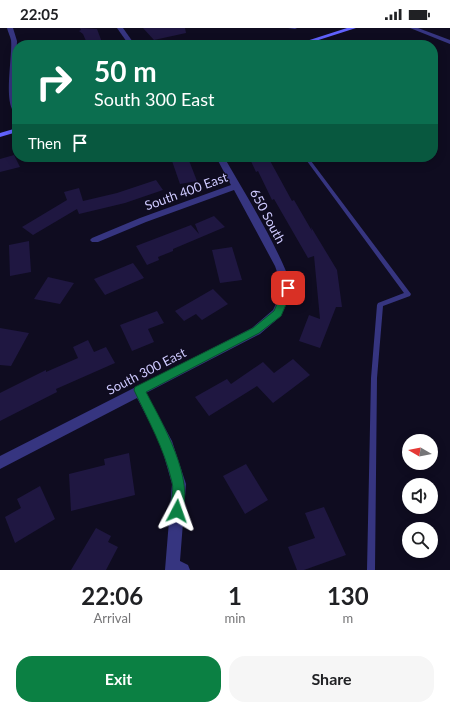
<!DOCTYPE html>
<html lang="en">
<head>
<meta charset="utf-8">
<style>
  body { margin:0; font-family:Lato,sans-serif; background:#f6f6f6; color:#202124; height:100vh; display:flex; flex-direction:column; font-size:15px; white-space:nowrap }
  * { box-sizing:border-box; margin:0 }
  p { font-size:13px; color:#757577 }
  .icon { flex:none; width:22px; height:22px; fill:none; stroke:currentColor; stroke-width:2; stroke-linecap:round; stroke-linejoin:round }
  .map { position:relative; height:542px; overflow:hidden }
  .details { display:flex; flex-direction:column; background:#fff; flex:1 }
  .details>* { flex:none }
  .top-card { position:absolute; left:12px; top:12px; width:426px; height:122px; border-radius:16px; box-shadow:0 2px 10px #0003; background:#0b6e4f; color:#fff; overflow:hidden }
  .needle { width:26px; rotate:279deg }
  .tools { position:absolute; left:402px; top:406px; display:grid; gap:8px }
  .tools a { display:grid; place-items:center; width:36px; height:36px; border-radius:50%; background:#fff; box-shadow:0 2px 10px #0003; font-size:20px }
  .pin { position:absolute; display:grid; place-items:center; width:34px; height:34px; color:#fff; margin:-17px; border-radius:8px; box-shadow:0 2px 6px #0006 }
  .me { position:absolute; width:44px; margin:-22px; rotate:4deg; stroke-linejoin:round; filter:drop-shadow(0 0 3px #0008) }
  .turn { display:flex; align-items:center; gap:14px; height:84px; padding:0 16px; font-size:18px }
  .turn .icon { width:52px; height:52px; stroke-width:2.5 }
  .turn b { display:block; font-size:28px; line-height:34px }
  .then { display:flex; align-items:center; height:38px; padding:0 16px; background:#0003; gap:8px; font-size:15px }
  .eta { display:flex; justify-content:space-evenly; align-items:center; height:68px; text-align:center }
  .eta b { font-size:24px; font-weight:700; line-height:28px }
  .primary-button { display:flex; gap:8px; margin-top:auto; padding:8px 16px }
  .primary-button a { flex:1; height:46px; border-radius:16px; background:#0b8043; color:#fff; font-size:16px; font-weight:700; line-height:46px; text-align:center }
  .primary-button a+a { background:#f6f6f6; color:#202124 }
  .status { display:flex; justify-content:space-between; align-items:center; height:28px; padding:0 20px; background:#fff; direction:ltr }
  .status svg { height:11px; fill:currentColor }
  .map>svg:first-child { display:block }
  .building { fill:#1f1741 }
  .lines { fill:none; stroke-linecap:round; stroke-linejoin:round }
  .service { fill:#363580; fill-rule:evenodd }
  .minor { fill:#363580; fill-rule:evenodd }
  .tertiary { fill:#363580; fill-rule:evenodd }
  .secondary { fill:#6162ff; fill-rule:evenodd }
  .route { fill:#0b8043; stroke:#07532c }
  .labels { text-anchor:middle; stroke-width:3; stroke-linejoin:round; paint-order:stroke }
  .street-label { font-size:13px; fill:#cfcaff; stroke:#0f0c20 }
</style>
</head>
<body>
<div class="status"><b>22:05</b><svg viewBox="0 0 49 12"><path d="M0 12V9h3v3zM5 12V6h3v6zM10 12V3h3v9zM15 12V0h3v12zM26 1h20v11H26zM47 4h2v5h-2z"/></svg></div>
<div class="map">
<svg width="450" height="542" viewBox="0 0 450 542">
  <rect width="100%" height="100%" fill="#0f0c20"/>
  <!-- building -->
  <g class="building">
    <path d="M80,0L97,1L103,17H97L90,12L86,13L83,6L79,3L81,2Z"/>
    <path d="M143,0H185L186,5L154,12Z"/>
    <path d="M14,127L20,139L0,144V131Z"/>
    <path d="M249,129H268L292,173L294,172L312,203L311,199L337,242L342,279H336L320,320L299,313L309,287L320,291L314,228L308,230L274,171L272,172L258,143L256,144Z"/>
    <path d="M188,130L197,153L180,156L172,133Z"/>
    <path d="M156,152L163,162L125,175L79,186L77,181L33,207L22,199L67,172L64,164L79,160L83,173L117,165Z"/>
    <path d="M214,188L225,199L173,221V223L158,229L159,232L147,237L136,218L191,197L199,206L195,196Z"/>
    <path d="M29,213L31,244L10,248L9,217Z"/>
    <path d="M232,219L242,252L220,255L212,222Z"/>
    <path d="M133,235L144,250L105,267L94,251Z"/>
    <path d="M48,249L74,255L60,276L34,271Z"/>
    <path d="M213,261L228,276L202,292L196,286L184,293L175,283Z"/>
    <path d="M157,283L164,295L148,301L154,314L132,323L120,297Z"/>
    <path d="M0,300L29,305L11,338L0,337Z"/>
    <path d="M88,312L94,324L106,319L115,335L56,361L57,364L0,393V365L46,342V344L78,330L73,319Z"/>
    <path d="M293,331L310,347L273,375L257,358L209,388L195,369L227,351L231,356L263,334L274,345Z"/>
    <path d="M129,425L135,467L71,483L69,446L105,437L104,431Z"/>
    <path d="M246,436L268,472L245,486L223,448Z"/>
    <path d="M40,458L55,491L15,515L5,489L21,480L17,471Z"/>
    <path d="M324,479L346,527L304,542H297L288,519L315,510L305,485Z"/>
    <path d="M96,500L111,508L108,514L118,519L106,542H71Z"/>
  </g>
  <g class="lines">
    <!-- service -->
    <g class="service">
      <path d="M288,0H297L295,1Z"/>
      <path d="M304,129H308L411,266L410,268L383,278L377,350L375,542H367L371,350L377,277L378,275L404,265Z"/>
    </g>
    <!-- minor -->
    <g class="minor">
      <path d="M7,0H13L17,13L15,60L17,86C2,80 13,27 11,12C10,8 8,4 7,0Z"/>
      <path d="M117,0H123L135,17H129Z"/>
      <path d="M216,129H224C248,171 276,214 293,261L281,288L260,306L146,365L172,413L186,456L180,533L188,537L190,542H165L172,456L160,414L137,370L0,441V428L252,300L273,282L283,261L275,238L234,162L146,194L98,214H92L90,212L92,210L140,190L231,157Z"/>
    </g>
    <!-- tertiary -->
    <path class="tertiary" d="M410,0H418L450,12V16Z"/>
    <!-- secondary -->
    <g class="secondary">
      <path d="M347,0H356L303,17H294Z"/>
      <path d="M17,100V104L0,109V105Z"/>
    </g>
  </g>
  <!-- route -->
  <path class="route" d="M288,257L293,260L281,288L259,305L146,364C162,395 196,452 181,487L177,489L173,487C168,477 175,465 172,454C164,420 149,394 134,362L135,359L253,300L274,283L285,258Z"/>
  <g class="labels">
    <!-- street labels -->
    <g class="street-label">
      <text transform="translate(186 163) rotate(-20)" y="5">South 400 East</text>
      <text transform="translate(268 188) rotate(62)" y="5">650 South</text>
      <text transform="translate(146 343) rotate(-27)" y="5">South 300 East</text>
    </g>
  </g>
</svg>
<div class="tools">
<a><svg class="needle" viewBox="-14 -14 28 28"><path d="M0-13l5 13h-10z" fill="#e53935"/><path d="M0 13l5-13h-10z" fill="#757577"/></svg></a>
<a><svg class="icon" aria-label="sound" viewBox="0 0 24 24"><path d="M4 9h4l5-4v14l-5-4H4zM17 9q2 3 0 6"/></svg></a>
<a><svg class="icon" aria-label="search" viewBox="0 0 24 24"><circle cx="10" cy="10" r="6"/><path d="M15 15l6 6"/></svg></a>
</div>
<div class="pin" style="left:288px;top:260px;background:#d93025"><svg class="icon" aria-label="arrive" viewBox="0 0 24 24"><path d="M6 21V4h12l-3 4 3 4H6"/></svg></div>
<svg class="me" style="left:177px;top:483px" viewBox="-20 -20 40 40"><path d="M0-17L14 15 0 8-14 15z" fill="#0b8043" stroke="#fff" stroke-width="4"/></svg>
<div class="top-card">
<div class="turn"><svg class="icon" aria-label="right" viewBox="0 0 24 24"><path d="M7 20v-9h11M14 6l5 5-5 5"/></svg><div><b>50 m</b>South 300 East</div></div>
<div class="then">Then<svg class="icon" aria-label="arrive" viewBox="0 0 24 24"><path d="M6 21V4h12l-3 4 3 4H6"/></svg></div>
</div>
</div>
<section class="details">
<div class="eta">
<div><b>22:06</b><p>Arrival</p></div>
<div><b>1</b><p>min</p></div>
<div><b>130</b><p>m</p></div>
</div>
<div class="primary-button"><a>Exit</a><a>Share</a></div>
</section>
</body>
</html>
